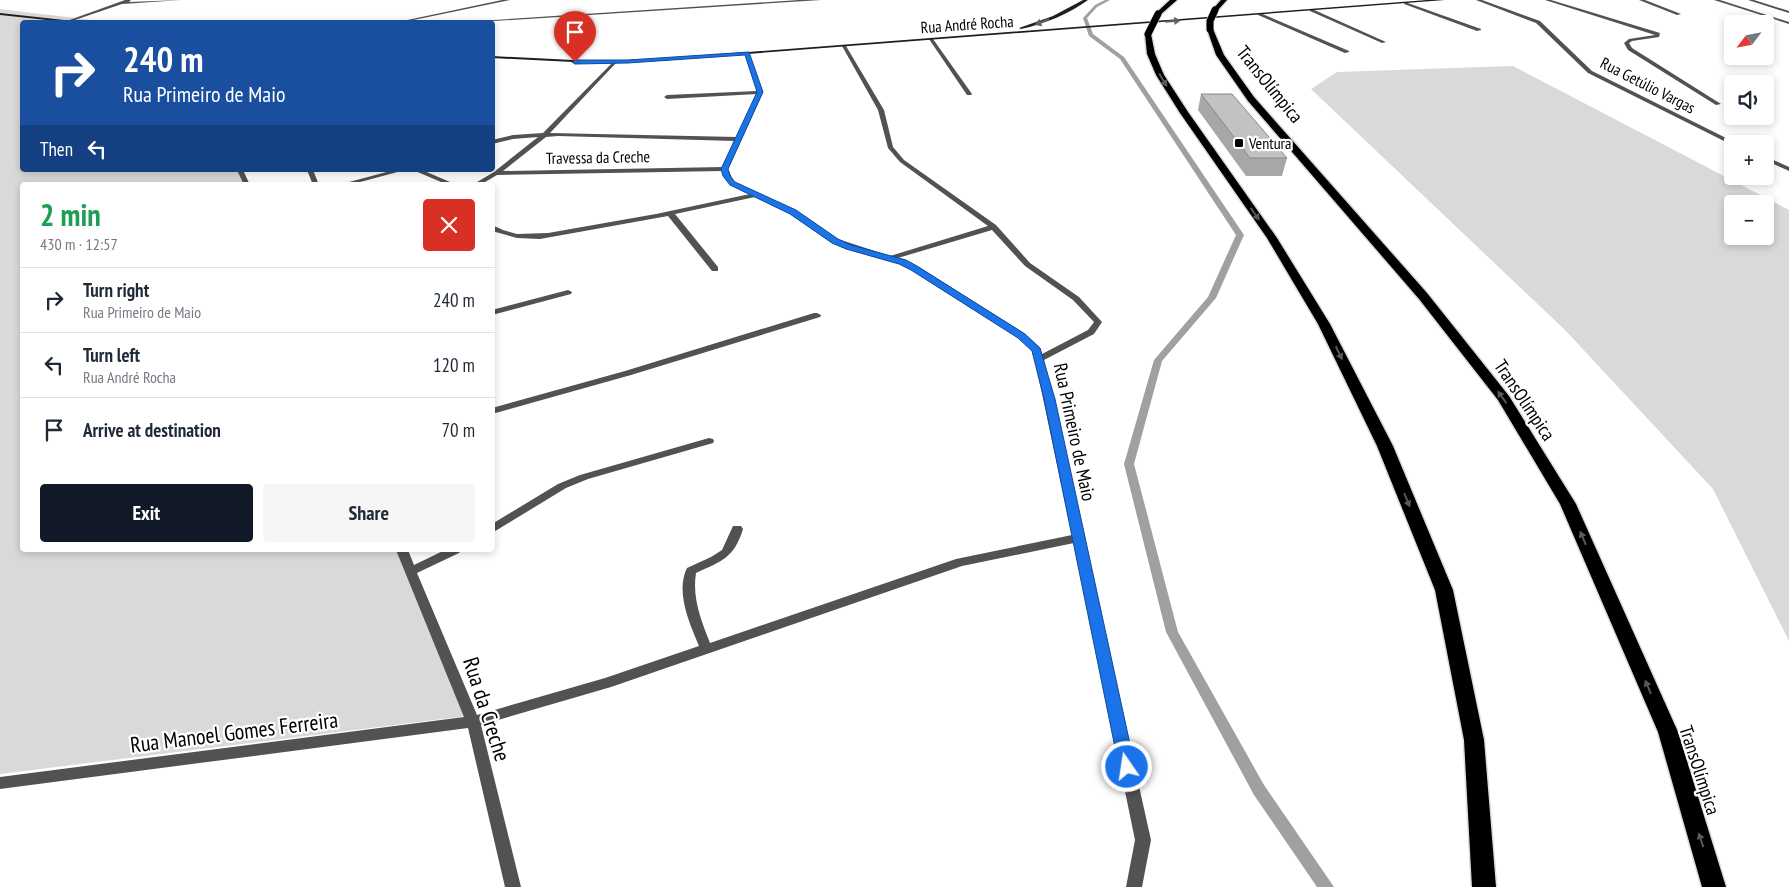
<!DOCTYPE html>
<html lang="en">
<head>
<meta charset="utf-8">
<style>
  body { margin:0; font-family:"PT Sans Narrow",sans-serif; background:#f6f6f7; color:#1f2937; height:100vh; display:flex; flex-direction:column; font-size:19px; white-space:nowrap }
  * { box-sizing:border-box; margin:0 }
  p { font-size:16px; color:#747a83 }
  .icon { flex:none; width:28px; height:28px; fill:none; stroke:currentColor; stroke-width:2; stroke-linecap:round; stroke-linejoin:round }
  .map { position:relative; flex:1; overflow:hidden }
  .drawer { position:absolute; left:20px; top:182px; width:475px; height:370px; display:flex; flex-direction:column; background:#fff; border-radius:5px; box-shadow:0 2px 8px #0003 }
  .drawer>* { flex:none }
  .guide { position:absolute; left:20px; top:20px; width:475px; height:152px; border-radius:5px; box-shadow:0 2px 8px #0003; background:#1a4fa0; color:#fff; overflow:hidden }
  .needle { width:32px; rotate:238deg }
  .tools { position:absolute; left:1724px; top:15px; display:grid; gap:10px }
  .tools a { display:grid; place-items:center; width:50px; height:50px; border-radius:5px; background:#fff; box-shadow:0 2px 8px #0003; font-size:25px }
  .pin { position:absolute; display:grid; place-items:center; width:42px; height:42px; color:#fff; margin:-51px -21px; border-radius:50% 50% 50% 0; rotate:-45deg; box-shadow:0 0 5px #0007 }
  .pin .icon { rotate:45deg }
  .me { position:absolute; width:55px; margin:-28px; rotate:347deg; stroke-linejoin:round; filter:drop-shadow(0 0 4px #0008) }
  .turn { display:flex; align-items:center; gap:18px; height:105px; padding:0 20px; font-size:22px }
  .turn .icon { width:65px; height:65px; stroke-width:2.5 }
  .turn b { display:block; font-size:35px; line-height:42px }
  .then { display:flex; align-items:center; height:48px; padding:0 20px; background:#0003; gap:10px; font-size:19px }
  .round { display:grid; place-items:center; flex:none; width:52px; height:52px; border-radius:5px; background:#f6f6f7 }
  .head { display:flex; align-items:center; justify-content:space-between; height:85px; padding:0 20px }
  h1 { font-size:30px; font-weight:800; line-height:38px; color:#1e9e55 }
  .action { display:flex; gap:10px; margin-top:auto; padding:10px 20px }
  .action a { flex:1; height:58px; border-radius:5px; background:#111827; color:#fff; font-size:20px; font-weight:800; line-height:58px; text-align:center }
  .action a+a { background:#f6f6f7; color:#1f2937 }
  ul { padding:0; list-style:none }
  li { display:flex; align-items:center; gap:15px; height:65px; padding:0 20px; border-top:1px solid #e0e1e3 }
  li div { flex:1 }
  li b { display:block; font-size:19px }
  li em { font-style:normal }
  .map>svg:first-child { display:block }
  .green { fill:#d9d9d9; fill-rule:evenodd }
  .lines { fill:none; stroke-linecap:round; stroke-linejoin:round }
  .stream { fill:#a0a0a0; fill-rule:evenodd }
  .highway-casing { stroke:#dbdbdb; stroke-width:3 }
  .street { fill:#525252; fill-rule:evenodd }
  .secondary { fill:#1f1f1f; fill-rule:evenodd }
  .highway { fill:#000; fill-rule:evenodd }
  .highway-bridge-casing { stroke:#dbdbdb; stroke-width:8; stroke-linecap:butt }
  .highway-bridge { stroke:#000; stroke-width:7 }
  .wall { fill:#a7a7a7 }
  .building { fill:#c2c2c2; stroke:#888 }
  .oneway { fill:#626262 }
  .oneway2 { fill:#595959 }
  .route { fill:#1a73e8; stroke:#114b97 }
  .poi-dot { fill:#000; stroke:#fff; stroke-width:2 }
  .labels { text-anchor:middle; stroke-width:4.5; stroke-linejoin:round; paint-order:stroke }
  .far-street-label { font-size:16px; fill:#000; stroke:#fff }
  .far-poi-label { font-size:16px; fill:#000; stroke:#fff; text-anchor:start }
  .street-label { font-size:19px; fill:#000; stroke:#fff }
  .near-street-label { font-size:22px; fill:#000; stroke:#fff }
</style>
</head>
<body>
<div class="map">
<svg width="1789" height="887" viewBox="0 0 1789 887">
  <rect width="100%" height="100%" fill="#fff"/>
  <!-- green -->
  <g class="green">
    <path d="M0,9L108,22H22V170H240L246,185H22V550H398L467,716L0,774Z"/>
    <path d="M1513,66L1789,210V641L1713,489L1565,330L1311,89L1337,72ZM1732,204H1765V236H1732Z"/>
  </g>
  <g class="lines">
    <!-- stream -->
    <path class="stream" d="M1105,0H1110L1097,7L1087,18L1093,34L1124,57L1244,235L1216,298L1162,361L1134,464L1178,632L1264,785L1334,887H1317L1254,795L1166,632L1124,464L1154,360L1208,297L1236,235L1120,59L1089,36L1083,18L1095,5Z"/>
    <!-- highway casing -->
    <g class="highway-casing">
      <g id="highway">
        <path d="M1170,0H1177L1160,15H1156V13Z"/>
        <path d="M1221,0H1227L1217,11H1213V9Z"/>
        <path d="M1210,27L1213,29L1224,55L1254,97L1427,293L1509,396L1576,504L1678,732L1726,887H1702L1658,732L1560,504L1498,400L1419,299L1248,101L1216,55L1207,29Z"/>
        <path d="M1148,32L1151,34L1155,54L1164,75L1188,112L1277,238L1330,324L1393,446L1453,590L1484,740L1496,887H1472L1464,740L1435,590L1377,446L1318,324L1267,238L1180,113L1156,75L1147,54L1145,34Z"/>
      </g>
    </g>
    <!-- street -->
    <g class="street">
      <path d="M125,0H131L129,2L182,0L122,4L69,22H64Z"/>
      <path d="M502,0H510L404,22H398Z"/>
      <path d="M799,0H821L479,22H464Z"/>
      <path d="M1476,0H1482L1540,21L1592,71L1738,144H1732V145L1588,73L1536,23Z"/>
      <path d="M1545,0H1551L1660,33L1659,37L1632,41L1629,43L1632,48L1721,104L1716,105L1628,50L1624,43L1629,39L1655,35Z"/>
      <path d="M1639,0H1645L1681,14L1677,15Z"/>
      <path d="M1714,0H1720L1789,22V24Z"/>
      <path d="M1748,0H1754L1789,11V13Z"/>
      <path d="M1405,2L1481,29V30L1477,31L1404,4Z"/>
      <path d="M1310,9H1312L1386,42L1382,43L1310,11Z"/>
      <path d="M1260,13L1349,51V52L1345,53L1258,15Z"/>
      <path d="M929,39H933L972,94L971,95H967Z"/>
      <path d="M844,45L846,46L884,110L893,147L904,160L996,225L1030,263L1079,297L1102,322L1094,334L1044,360L1151,840L1142,887H1126L1135,840L1074,543L962,566L611,687L481,725L521,887H505L468,728L0,789V777L464,717L396,550H408L414,565L445,550H461L459,553L417,573L477,715L605,678L699,646C690,624 675,592 687,568L711,557L722,550L733,526H741L743,529C734,558 722,561 696,573C692,598 701,620 710,643L956,559L1072,535L1033,351L1019,338L911,270L899,264L832,243L791,213L755,197L675,214L718,267V271H712L668,216L540,239L517,238L492,231V225L503,230L517,234L548,233L656,214L750,194L730,184L722,171L497,175L480,185H472L494,172L538,137L513,139L492,144V140L513,135L543,133L614,61L616,63L550,133L737,137L757,94L667,99L664,97L667,95L757,91L745,54L747,53L749,54L763,92L728,169L734,182L795,211L838,239L890,256L988,226L900,162L888,148L878,110L842,46ZM558,136L735,141L723,167L503,171L546,137ZM992,230L1025,266L1073,300L1094,322L1088,330L1042,354L1040,348L1025,334L917,266L898,258Z"/>
      <path d="M1765,156L1789,167V171L1765,160Z"/>
      <path d="M237,170H243L250,185H244Z"/>
      <path d="M307,170H313L319,185H313Z"/>
      <path d="M394,170H405L349,185H338Z"/>
      <path d="M413,170H422L457,185H448Z"/>
      <path d="M568,290L572,292L571,294L492,315V310Z"/>
      <path d="M814,313H817L821,315L820,317L631,375L492,414V408L625,371Z"/>
      <path d="M709,438L713,439L714,441L713,443L588,479L566,488L492,533V524L558,484L580,475Z"/>
    </g>
    <!-- secondary -->
    <g class="secondary">
      <path d="M1083,0H1088C1069,14 1044,24 1021,29L1019,28L1053,16Z"/>
      <path d="M1427,0H1445L657,61L593,63L492,58V56L593,61L657,59Z"/>
      <path d="M0,13L73,21L75,22H66L0,15Z"/>
    </g>
    <!-- highway -->
    <use href="#highway" class="highway"/>
    <!-- highway-bridge casing -->
    <g class="highway-bridge-casing">
      <g id="highway-bridge">
        <path d="M1210,29V21L1215,10"/>
        <path d="M1148,34L1158,14"/>
      </g>
    </g>
    <!-- highway-bridge -->
    <use href="#highway-bridge" class="highway-bridge"/>
  </g>
  <!-- wall -->
  <path class="wall" d="M1201,94L1287,158L1282,176H1246L1198,110Z"/>
  <!-- building -->
  <path class="building" d="M1201,94H1232L1287,158H1250Z"/>
  <!-- one-way arrows -->
  <defs><path id="oneway-solid" d="M-6-.8H1V-3.2L6.5 0L1 3.2V.8H-6Z" transform="scale(1.25)"/></defs>
  <g class="oneway">
    <use href="#oneway-solid" transform="translate(1173 21) rotate(-5)"/>
    <use href="#oneway-solid" transform="translate(1042 22) rotate(158)"/>
  </g>
  <g class="oneway2">
    <use href="#oneway-solid" transform="translate(1163 80) rotate(59)"/>
    <use href="#oneway-solid" transform="translate(1255 214) rotate(55)"/>
    <use href="#oneway-solid" transform="translate(1339 353) rotate(64)"/>
    <use href="#oneway-solid" transform="translate(1502 397) rotate(-126)"/>
    <use href="#oneway-solid" transform="translate(1407 500) rotate(68)"/>
    <use href="#oneway-solid" transform="translate(1583 538) rotate(-113)"/>
    <use href="#oneway-solid" transform="translate(1648 687) rotate(-113)"/>
    <use href="#oneway-solid" transform="translate(1701 840) rotate(-108)"/>
  </g>
  <!-- route -->
  <path class="route" d="M749,52L763,92L728,169L730,176L735,182L796,210L838,239L851,245L906,260L917,266L1025,334L1040,348L1055,399L1135,767L1133,772L1127,774L1121,772L1119,767L1044,399L1032,351L1018,338L911,270L899,264L846,249L832,243L790,214L730,185L723,176L721,169L757,92L745,55L628,63L575,64L572,62L575,60H628Z"/>
  <!-- markers -->
  <rect class="poi-dot" x="1234" y="138" width="10" height="10" rx="2.5"/>
  <g class="labels">
    <!-- far-street labels -->
    <g class="far-street-label">
      <text transform="translate(967 24) rotate(-4)" y="6">Rua André Rocha</text>
      <text transform="translate(1648 85) rotate(27)" y="6">Rua Getúlio Vargas</text>
      <text transform="translate(598 157) rotate(-1)" y="6">Travessa da Creche</text>
    </g>
    <!-- far-poi labels -->
    <g class="far-poi-label">
      <text x="1249" y="149">Ventura</text>
    </g>
    <!-- street labels -->
    <g class="street-label">
      <text transform="translate(1270 84) rotate(51)" y="7">TransOlímpica</text>
      <text transform="translate(1525 400) rotate(56)" y="7">TransOlímpica</text>
      <text transform="translate(1075 432) rotate(78)" y="7">Rua Primeiro de Maio</text>
      <text transform="translate(1700 770) rotate(72)" y="7">TransOlímpica</text>
    </g>
    <!-- near-street labels -->
    <g class="near-street-label">
      <text transform="translate(487 709) rotate(72)" y="8">Rua da Creche</text>
      <text transform="translate(234 732) rotate(-7)" y="8">Rua Manoel Gomes Ferreira</text>
    </g>
  </g>
</svg>
<div class="tools">
<a><svg class="needle" viewBox="-14 -14 28 28"><path d="M0-13l5 13h-10z" fill="#e53935"/><path d="M0 13l5-13h-10z" fill="#747a83"/></svg></a>
<a><svg class="icon" aria-label="sound" viewBox="0 0 24 24"><path d="M4 9h4l5-4v14l-5-4H4zM17 9q2 3 0 6"/></svg></a>
<a>+</a>
<a>−</a>
</div>
<div class="pin" style="left:575px;top:62px;background:#d93025"><svg class="icon" aria-label="arrive" viewBox="0 0 24 24"><path d="M6 21V4h12l-3 4 3 4H6"/></svg></div>
<svg class="me" style="left:1127px;top:767px" viewBox="-20 -20 40 40"><circle r="17" fill="#1a73e8" stroke="#fff" stroke-width="3"/><path d="M0-11L8 9 0 5-8 9z" fill="#fff"/></svg>
<div class="guide">
<div class="turn"><svg class="icon" aria-label="right" viewBox="0 0 24 24"><path d="M7 20v-9h11M14 6l5 5-5 5"/></svg><div><b>240 m</b>Rua Primeiro de Maio</div></div>
<div class="then">Then<svg class="icon" aria-label="left" viewBox="0 0 24 24"><path d="M17 20v-9H6M10 6l-5 5 5 5"/></svg></div>
</div>
<section class="drawer">
<div class="head"><div><h1>2 min</h1><p>430 m · 12:57</p></div><a class="round" style="background:#d93025;color:#fff"><svg class="icon" aria-label="close" viewBox="0 0 24 24"><path d="M6 6l12 12M18 6L6 18"/></svg></a></div>
<ul>
<li><svg class="icon" aria-label="right" viewBox="0 0 24 24"><path d="M7 20v-9h11M14 6l5 5-5 5"/></svg><div><b>Turn right</b><p>Rua Primeiro de Maio</p></div><em>240 m</em></li>
<li><svg class="icon" aria-label="left" viewBox="0 0 24 24"><path d="M17 20v-9H6M10 6l-5 5 5 5"/></svg><div><b>Turn left</b><p>Rua André Rocha</p></div><em>120 m</em></li>
<li><svg class="icon" aria-label="arrive" viewBox="0 0 24 24"><path d="M6 21V4h12l-3 4 3 4H6"/></svg><div><b>Arrive at destination</b></div><em>70 m</em></li>
</ul>
<div class="action"><a>Exit</a><a>Share</a></div>
</section>
</div>
</body>
</html>
